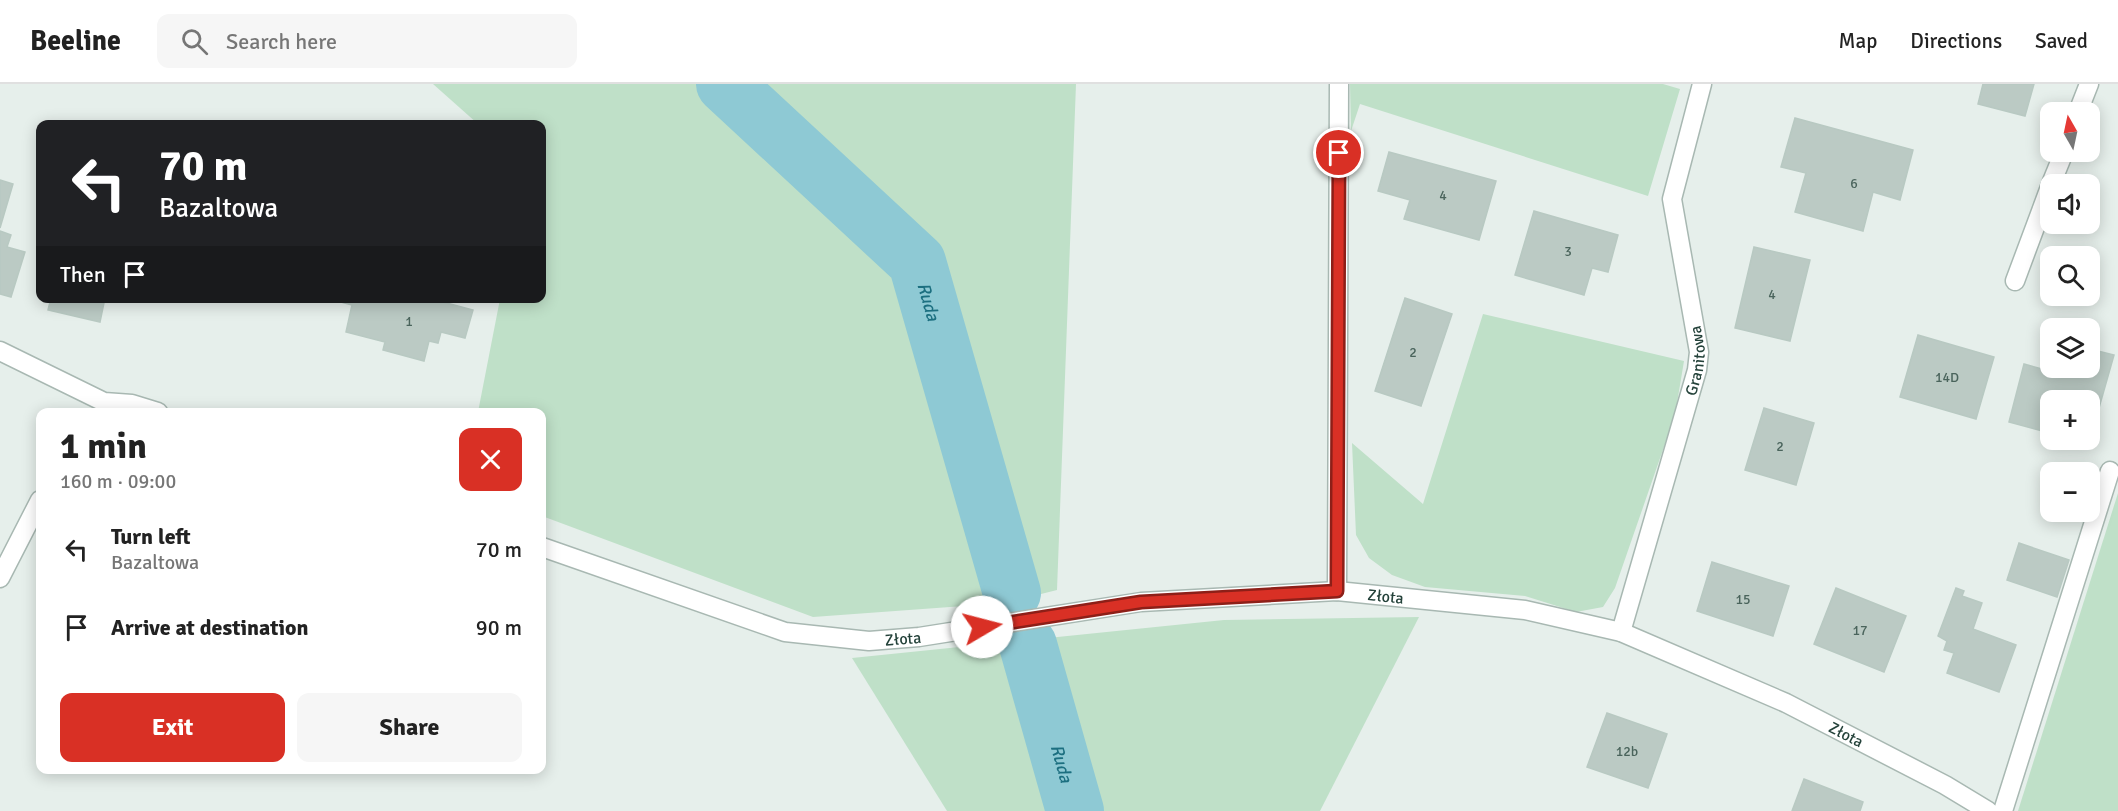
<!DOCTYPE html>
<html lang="en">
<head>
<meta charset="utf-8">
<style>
  body { margin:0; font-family:Signika,sans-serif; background:#f6f6f6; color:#222; height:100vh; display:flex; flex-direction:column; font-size:22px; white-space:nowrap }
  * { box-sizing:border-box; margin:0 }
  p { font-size:20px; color:#767676 }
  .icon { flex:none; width:33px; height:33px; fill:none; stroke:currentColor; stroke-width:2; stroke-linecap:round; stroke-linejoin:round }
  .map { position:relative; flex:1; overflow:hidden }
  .sheet { position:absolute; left:36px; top:324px; width:510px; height:366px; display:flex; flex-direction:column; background:#fff; border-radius:12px; box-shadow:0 3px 15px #0003 }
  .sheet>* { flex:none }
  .top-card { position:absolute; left:36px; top:36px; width:510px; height:183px; border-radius:12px; box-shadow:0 3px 15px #0003; background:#202124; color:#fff; overflow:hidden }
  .needle { width:39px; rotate:351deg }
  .fabs { position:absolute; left:2040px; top:18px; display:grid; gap:12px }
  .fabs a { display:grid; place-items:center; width:60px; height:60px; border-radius:12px; background:#fff; box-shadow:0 3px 15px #0003; font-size:30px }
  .pin { position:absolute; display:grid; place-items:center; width:51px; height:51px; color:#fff; margin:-26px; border:3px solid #fff; border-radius:50%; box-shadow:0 2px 6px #0007 }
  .me { position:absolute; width:66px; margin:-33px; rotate:82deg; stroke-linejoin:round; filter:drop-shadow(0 0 4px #0008) }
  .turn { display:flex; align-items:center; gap:21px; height:126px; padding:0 24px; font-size:27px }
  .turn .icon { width:78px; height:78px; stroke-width:2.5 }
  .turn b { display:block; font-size:42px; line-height:51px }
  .then { display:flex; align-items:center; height:57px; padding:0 24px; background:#0003; gap:12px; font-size:22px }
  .round { display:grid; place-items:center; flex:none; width:63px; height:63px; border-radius:12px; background:#f6f6f6 }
  .headline { display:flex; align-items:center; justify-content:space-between; height:102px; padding:0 24px }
  h1 { font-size:36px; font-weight:800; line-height:45px }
  .cta { display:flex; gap:12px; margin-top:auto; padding:12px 24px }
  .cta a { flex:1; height:69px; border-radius:12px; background:#d93025; color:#fff; font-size:24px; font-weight:800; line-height:69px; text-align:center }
  .cta a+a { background:#f6f6f6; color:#222 }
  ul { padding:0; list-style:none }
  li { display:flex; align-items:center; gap:18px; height:78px; padding:0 24px }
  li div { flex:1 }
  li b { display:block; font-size:22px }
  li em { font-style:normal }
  header { display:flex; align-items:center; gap:36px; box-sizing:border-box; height:84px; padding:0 30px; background:#fff; border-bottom:2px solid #e0e0e0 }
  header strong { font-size:28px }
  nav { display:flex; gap:33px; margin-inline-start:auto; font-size:21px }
  .search { width:420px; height:54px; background:#f6f6f6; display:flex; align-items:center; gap:15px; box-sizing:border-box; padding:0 21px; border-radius:12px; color:#767676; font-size:22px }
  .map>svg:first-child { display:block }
  .green { fill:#bfe0c8 }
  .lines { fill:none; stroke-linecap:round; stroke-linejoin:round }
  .river { stroke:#8ec9d4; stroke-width:58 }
  .building { fill:#bbcac4; stroke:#b8c9c2; stroke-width:1.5 }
  .minor-casing { stroke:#a8b8b2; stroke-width:21 }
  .minor { stroke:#fff; stroke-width:18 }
  .route-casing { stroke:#8d1f18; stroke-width:15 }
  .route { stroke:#d93025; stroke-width:10 }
  .labels { text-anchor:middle; stroke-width:4.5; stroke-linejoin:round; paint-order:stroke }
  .number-label { font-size:14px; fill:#4a645c }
  .street-label { font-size:16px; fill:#24423a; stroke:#f7fbf9 }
  .water-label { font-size:18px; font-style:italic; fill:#1c6f80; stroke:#f7fbf9 }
</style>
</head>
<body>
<header>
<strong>Beeline</strong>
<div class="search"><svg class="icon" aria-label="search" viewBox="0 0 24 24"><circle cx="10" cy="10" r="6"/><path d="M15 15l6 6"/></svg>Search here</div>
<nav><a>Map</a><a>Directions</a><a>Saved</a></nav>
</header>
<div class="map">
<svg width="2118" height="727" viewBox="0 0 2118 727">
  <rect width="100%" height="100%" fill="#e6efeb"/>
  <!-- green -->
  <g class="green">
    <path d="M433,0H1076L1057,506L1005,519L813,533L542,432V328H478L500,215L542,214V40H478Z"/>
    <path d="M1350,0H1663L1680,5L1648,112L1360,20L1351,47Z"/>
    <path d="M1483,230L1684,277L1675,331L1615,504L1603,523L1576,528L1525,512L1425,503L1392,491L1369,474L1356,451L1352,359L1423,420Z"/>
    <path d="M2118,409V727H2018Z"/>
    <path d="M1419,533L1320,727H947L852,574L1224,536Z"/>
  </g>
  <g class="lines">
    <!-- river -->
    <g class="river">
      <path id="s1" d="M725,0L917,178L1012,509"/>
      <path id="s2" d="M1028,561L1075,727"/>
    </g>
  </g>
  <!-- building -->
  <g class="building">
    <path d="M1983,0H2034L2025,32L1978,20Z"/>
    <path d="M1795,34L1913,66L1900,116L1873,108L1863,147L1795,128L1806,89L1781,83Z"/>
    <path d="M1389,68L1496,97L1479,156L1404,135L1410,116L1378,107Z"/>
    <path d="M0,96L13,100L0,144Z"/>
    <path d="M1534,127L1618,151L1608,188L1592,184L1584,211L1515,191Z"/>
    <path d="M0,147L11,151L7,163L25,168L11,213L0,210Z"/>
    <path d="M1754,163L1810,176L1790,257L1735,244Z"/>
    <path d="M51,214H105L100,238L48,226Z"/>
    <path d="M338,214H428L473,226L465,254L441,248L438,259L429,257L424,277L383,266L385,258L346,248L352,221L337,217Z"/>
    <path d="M1405,214L1452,230L1421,322L1375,307Z"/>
    <path d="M1918,251L1994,273L1976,335L1900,313Z"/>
    <path d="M2090,265L2114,271L2089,359L2075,356H2090V316H2050V349L2009,338L2024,280L2067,292L2069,284H2090Z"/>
    <path d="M1764,324L1814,339L1796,401L1745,386Z"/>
    <path d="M2019,459L2069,476L2057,513L2007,496Z"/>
    <path d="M1712,478L1789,502L1773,552L1697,527Z"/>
    <path d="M1836,504L1906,532L1884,588L1814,560Z"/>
    <path d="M1956,504L1964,507L1962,512L1982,519L1973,545L2016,561L1999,608L1947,589L1954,569L1944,566L1947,557L1938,552Z"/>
    <path d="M1607,629L1667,650L1648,704L1587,683Z"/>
    <path d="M1804,695L1863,718L1860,727H1792Z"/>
  </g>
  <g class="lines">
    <!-- minor casing -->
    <g class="minor-casing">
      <g id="minor">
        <path d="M2078,28L2089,0"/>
        <path d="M2051,100L2064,68"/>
        <path d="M2015,197L2050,103"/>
        <path d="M0,267L104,318L132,320L158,328"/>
        <path id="s3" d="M542,463L785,548L869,557L919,553L1141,518L1337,507L1525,526L1621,548L1786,619L1945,701L1988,727"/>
        <path d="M0,494L40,416"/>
        <path d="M1337,507L1339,0"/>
        <path id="s4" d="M1621,548L1697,286L1699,268L1672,115L1702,0"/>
        <path d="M2003,727L2110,387"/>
      </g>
    </g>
    <!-- minor -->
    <use href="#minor" class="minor"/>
  </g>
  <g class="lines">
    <!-- route casing -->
    <g class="route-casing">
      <path id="route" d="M982,543L1141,518L1337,507L1339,69"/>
    </g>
    <!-- route -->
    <use href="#route" class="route"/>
  </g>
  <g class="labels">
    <!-- number labels -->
    <g class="number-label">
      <text x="1854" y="104">6</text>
      <text x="1443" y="116">4</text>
      <text x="1568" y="172">3</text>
      <text x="1772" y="215">4</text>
      <text x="409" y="242">1</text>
      <text x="1413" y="273">2</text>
      <text x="1947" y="298">14D</text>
      <text x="1780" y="367">2</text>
      <text x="1743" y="520">15</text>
      <text x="1860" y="551">17</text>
      <text x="1627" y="672">12b</text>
    </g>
    <!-- street labels -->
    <g class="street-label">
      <text dy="6" stroke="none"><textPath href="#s4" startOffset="282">Granitowa</textPath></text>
      <text dy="6" stroke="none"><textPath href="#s3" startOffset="862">Złota</textPath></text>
      <text dy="6" stroke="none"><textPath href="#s3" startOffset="376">Złota</textPath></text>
      <text dy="6" stroke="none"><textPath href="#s3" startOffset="1348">Złota</textPath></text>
    </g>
    <!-- water labels -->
    <g class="water-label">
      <text dy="6" stroke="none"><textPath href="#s1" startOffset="303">Ruda</textPath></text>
      <text dy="6" stroke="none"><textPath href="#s2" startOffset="123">Ruda</textPath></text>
    </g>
  </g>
</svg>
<div class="fabs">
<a><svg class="needle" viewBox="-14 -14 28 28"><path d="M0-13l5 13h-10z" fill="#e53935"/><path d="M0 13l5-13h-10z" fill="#767676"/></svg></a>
<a><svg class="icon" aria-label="sound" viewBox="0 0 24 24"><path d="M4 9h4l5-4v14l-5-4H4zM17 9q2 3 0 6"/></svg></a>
<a><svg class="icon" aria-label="search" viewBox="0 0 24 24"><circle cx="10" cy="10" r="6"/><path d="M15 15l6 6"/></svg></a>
<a><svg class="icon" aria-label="layers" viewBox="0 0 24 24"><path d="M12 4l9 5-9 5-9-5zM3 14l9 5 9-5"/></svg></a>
<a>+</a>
<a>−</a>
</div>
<div class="pin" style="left:1339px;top:69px;background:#d93025"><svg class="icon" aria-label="arrive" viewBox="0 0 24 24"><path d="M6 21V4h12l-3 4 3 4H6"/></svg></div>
<svg class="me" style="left:982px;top:543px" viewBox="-20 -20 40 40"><circle r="19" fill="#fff"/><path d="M0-13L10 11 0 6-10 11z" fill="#d93025"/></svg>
<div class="top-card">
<div class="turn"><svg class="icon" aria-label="left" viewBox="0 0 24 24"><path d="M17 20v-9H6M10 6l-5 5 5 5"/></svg><div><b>70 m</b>Bazaltowa</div></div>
<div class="then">Then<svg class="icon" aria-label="arrive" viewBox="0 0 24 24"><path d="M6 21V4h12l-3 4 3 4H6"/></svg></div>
</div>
<section class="sheet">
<div class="headline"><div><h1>1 min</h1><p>160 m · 09:00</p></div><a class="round" style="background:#d93025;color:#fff"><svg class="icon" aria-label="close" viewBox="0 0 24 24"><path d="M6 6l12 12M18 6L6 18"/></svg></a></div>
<ul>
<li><svg class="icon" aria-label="left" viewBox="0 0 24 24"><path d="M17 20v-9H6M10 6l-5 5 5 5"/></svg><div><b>Turn left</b><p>Bazaltowa</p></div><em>70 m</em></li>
<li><svg class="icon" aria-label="arrive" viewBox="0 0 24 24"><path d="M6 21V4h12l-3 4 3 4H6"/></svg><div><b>Arrive at destination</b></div><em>90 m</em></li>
</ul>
<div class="cta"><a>Exit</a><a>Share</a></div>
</section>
</div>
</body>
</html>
